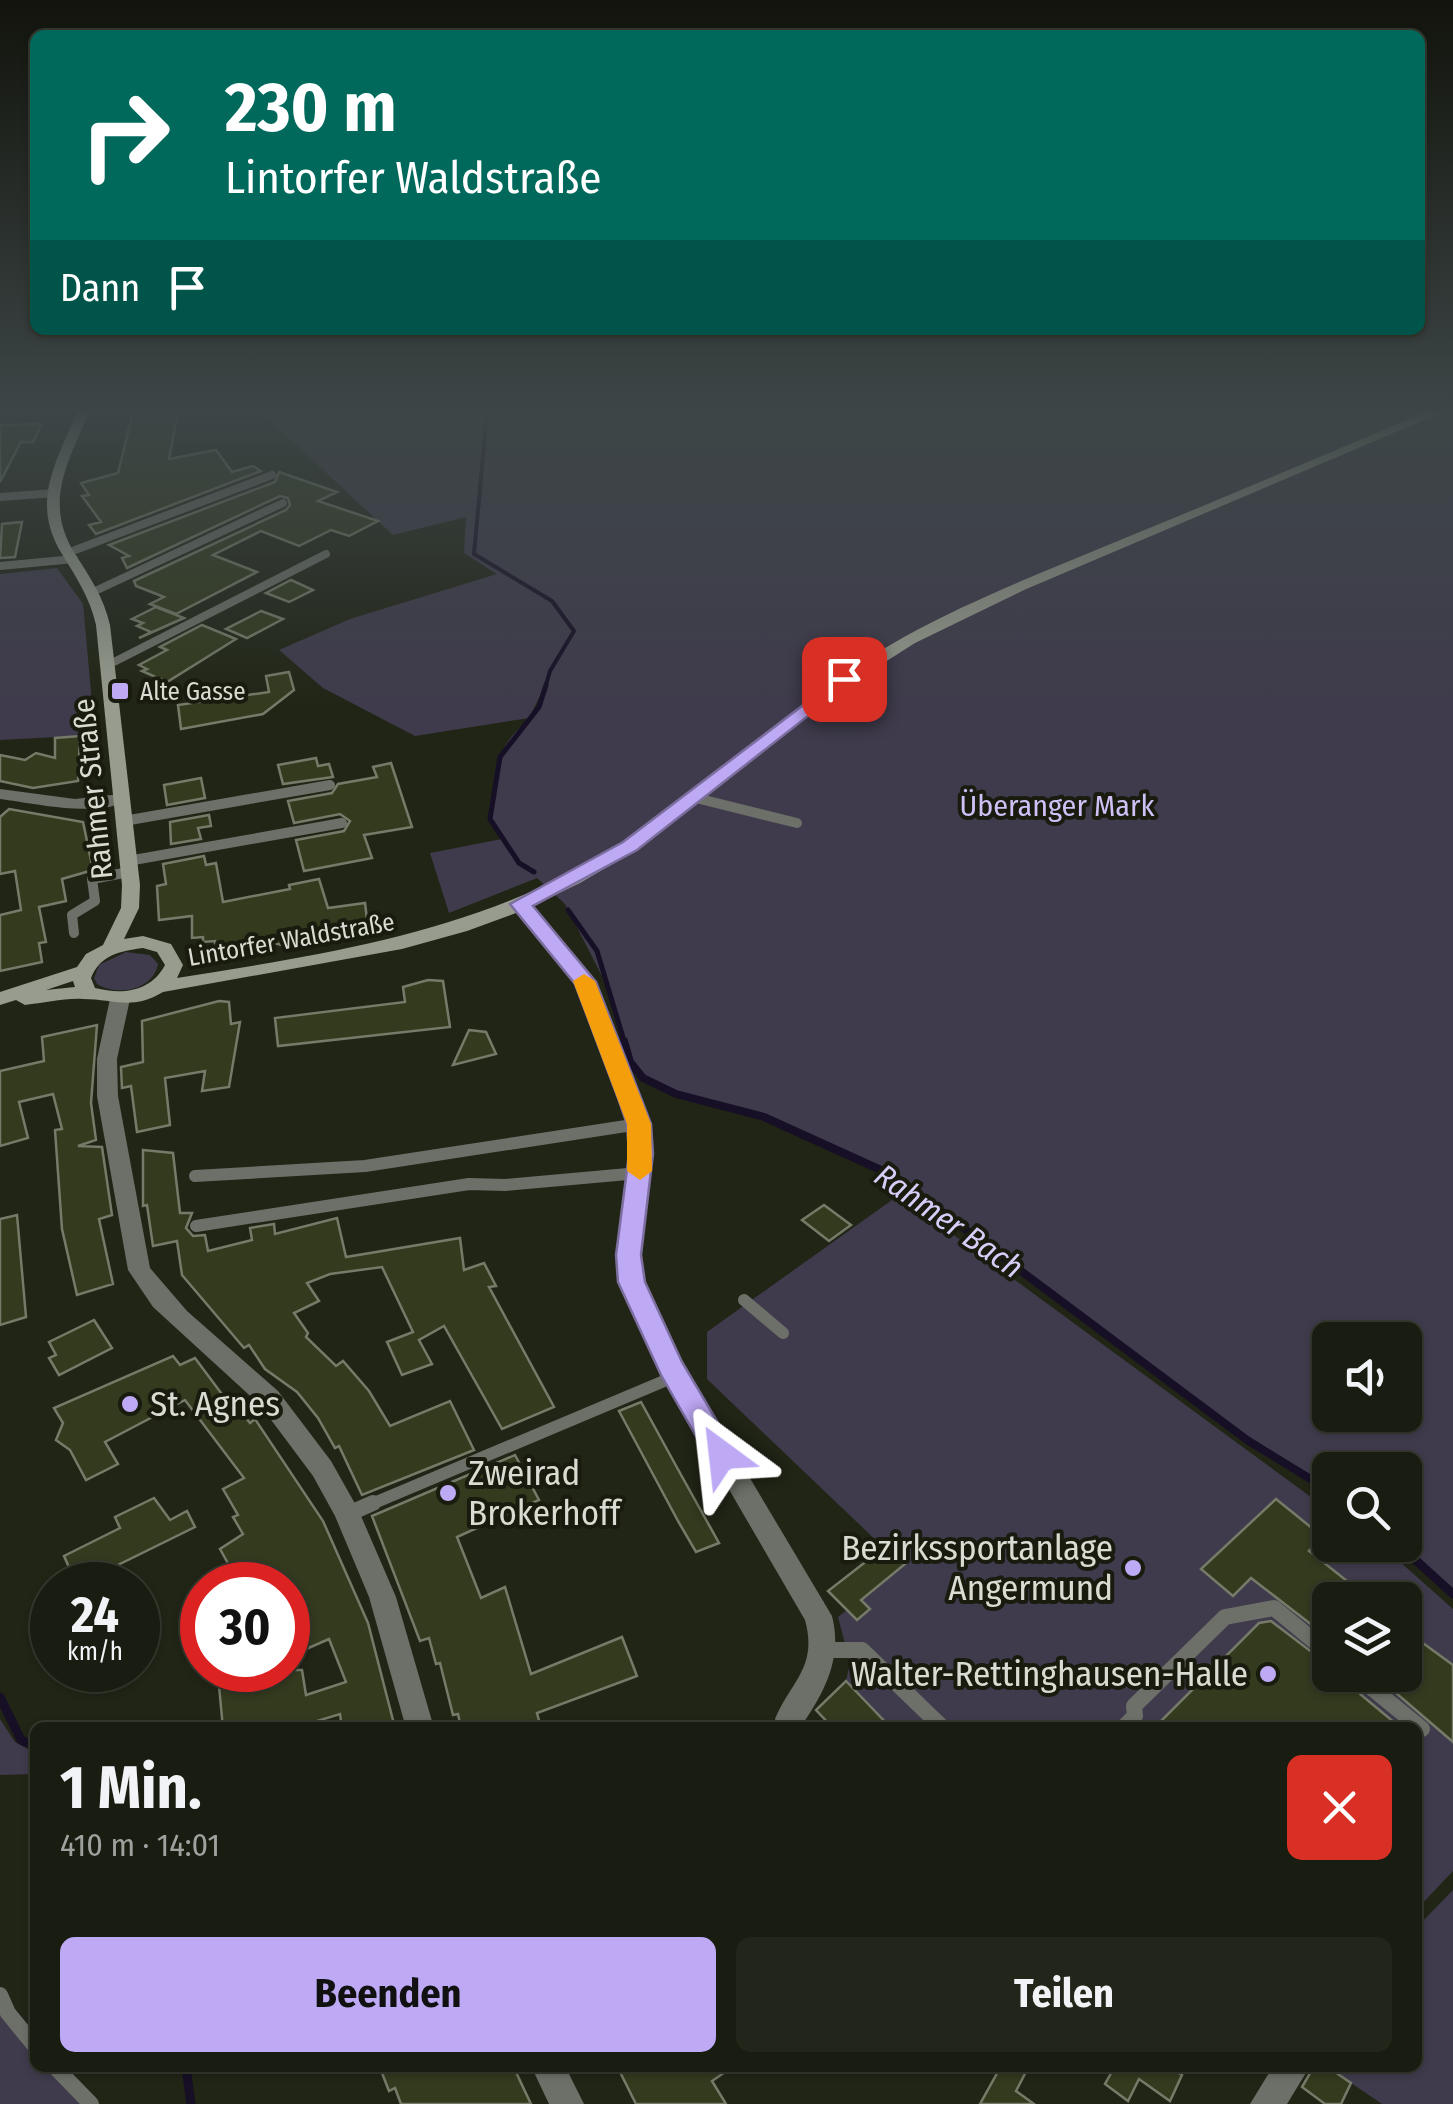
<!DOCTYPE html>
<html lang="de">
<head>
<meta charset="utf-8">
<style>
  body { margin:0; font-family:"Fira Sans Condensed",sans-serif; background:#222519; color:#f1f3f6; height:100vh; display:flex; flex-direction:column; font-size:38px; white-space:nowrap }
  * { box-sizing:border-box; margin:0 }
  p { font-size:32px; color:#9fa19f }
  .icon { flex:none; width:55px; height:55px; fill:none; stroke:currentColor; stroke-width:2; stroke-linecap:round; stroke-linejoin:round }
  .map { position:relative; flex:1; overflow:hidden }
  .sheet { position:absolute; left:30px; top:1722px; width:1392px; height:350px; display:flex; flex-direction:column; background:#191c10; border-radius:15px; box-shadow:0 2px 8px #0004,0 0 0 2px #373a30 }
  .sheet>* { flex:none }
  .hud { position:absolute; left:30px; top:30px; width:1395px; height:305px; border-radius:15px; box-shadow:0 2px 8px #0004,0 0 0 2px #373a30; background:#00695c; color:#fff; overflow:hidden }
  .fabs { position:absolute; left:1312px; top:1322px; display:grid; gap:20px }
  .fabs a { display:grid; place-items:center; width:110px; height:110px; border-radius:15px; background:#191c10; box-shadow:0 2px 8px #0004,0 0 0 2px #373a30; font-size:50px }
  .speed { position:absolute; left:30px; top:1562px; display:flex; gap:20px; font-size:50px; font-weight:700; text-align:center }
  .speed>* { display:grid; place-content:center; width:130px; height:130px; border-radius:50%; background:#191c10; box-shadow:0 2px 8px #0004,0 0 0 2px #373a30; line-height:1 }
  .speed small { font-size:25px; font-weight:400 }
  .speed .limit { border:15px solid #d22; background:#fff; color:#111 }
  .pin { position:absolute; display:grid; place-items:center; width:85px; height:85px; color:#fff; margin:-42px; border-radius:20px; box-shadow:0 5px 15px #0006 }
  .me { position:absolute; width:110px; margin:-55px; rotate:330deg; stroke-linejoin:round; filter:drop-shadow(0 0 8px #0008) }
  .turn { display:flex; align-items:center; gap:35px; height:210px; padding:0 30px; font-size:45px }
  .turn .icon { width:130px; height:130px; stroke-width:2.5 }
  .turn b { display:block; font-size:70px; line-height:85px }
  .then { display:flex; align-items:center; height:95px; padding:0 30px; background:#0003; gap:20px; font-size:38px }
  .round { display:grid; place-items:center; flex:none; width:105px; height:105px; border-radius:15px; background:#222519 }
  .overview { display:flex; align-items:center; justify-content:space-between; height:170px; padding:0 30px }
  h1 { font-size:60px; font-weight:700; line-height:75px }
  .action { display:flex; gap:20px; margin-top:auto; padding:20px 30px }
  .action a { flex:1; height:115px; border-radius:15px; background:#bea9f5; color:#111; font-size:40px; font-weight:700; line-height:115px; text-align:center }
  .action a+a { background:#222519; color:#f1f3f6 }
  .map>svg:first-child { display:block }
  .green { fill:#3f3b4c; fill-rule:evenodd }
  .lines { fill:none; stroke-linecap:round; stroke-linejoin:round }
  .stream-far3 { stroke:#160f26; stroke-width:4 }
  .stream-far2 { stroke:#160f26; stroke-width:5 }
  .stream-far1 { stroke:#160f26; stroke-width:8 }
  .stream { stroke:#160f26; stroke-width:9 }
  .building { fill:#333a1e; stroke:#757b68; stroke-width:2.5 }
  .service-far3 { stroke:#6d7068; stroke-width:8 }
  .service-far2 { stroke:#6d7068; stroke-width:10 }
  .service-far1 { stroke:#6d7068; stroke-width:12 }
  .service { stroke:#6d7068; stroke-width:16 }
  .minor { fill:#6d7068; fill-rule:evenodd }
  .secondary { fill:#989c8f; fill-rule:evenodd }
  .route { fill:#bea9f5; stroke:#7c6e9f; stroke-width:2.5 }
  .slow { fill:#f59e0b }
  .poi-dot { fill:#bea9f5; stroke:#181b0d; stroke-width:4 }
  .labels { text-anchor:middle; stroke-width:8; stroke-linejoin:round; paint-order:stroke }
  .far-poi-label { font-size:25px; fill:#d9dcd2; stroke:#181b0d; text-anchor:start }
  .far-street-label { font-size:25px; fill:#d9dcd2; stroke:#181b0d }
  .street-label { font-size:30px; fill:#d9dcd2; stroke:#181b0d }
  .park-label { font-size:30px; fill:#cfc1f7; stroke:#181b0d }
  .water-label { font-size:32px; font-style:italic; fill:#d8cdf9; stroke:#181b0d }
  .near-poi-label { font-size:35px; fill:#d9dcd2; stroke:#181b0d; text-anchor:start }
</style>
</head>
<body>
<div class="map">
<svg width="1453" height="2104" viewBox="0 0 1453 2104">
  <rect width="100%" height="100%" fill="#212516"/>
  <!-- green -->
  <g class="green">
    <path d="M261,412H1453V1592L1401,1545H1405V1470H1330V1490L1249,1440L894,1174L766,1116L676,1093L645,1077L632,1061L605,982L565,904L537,878L449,913L430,853L502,839L512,853L491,819C495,797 495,766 505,746C519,723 540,716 545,686L529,718L415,736L323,688L279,650L350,619L497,574L464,553L466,517L393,535ZM1330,1340H1405V1415H1330Z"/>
    <path d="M57,568L83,604L95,735L0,740V574Z"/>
    <path d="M126,952L150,955L158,964C153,990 118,997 97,984L94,978L99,965Z"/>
    <path d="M899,1195L1330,1511V1545H1381L1453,1609V1871L1418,1908V1728L891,1727L846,1681L850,1663L838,1617L847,1610L828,1591L883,1547L707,1379V1332ZM1330,1600H1405V1675H1330Z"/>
    <path d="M0,1719L15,1742L35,1753V1774L0,1775Z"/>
    <path d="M1453,1890V2104H1382L1329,2068H1418V1926Z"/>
    <path d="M0,2007L18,2037L35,2055V2068H47L83,2104H0Z"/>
  </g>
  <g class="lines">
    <!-- stream-far3 -->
    <path class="stream-far3" d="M487,412L474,554L552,601L574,631L550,671L545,688"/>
    <!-- stream-far2 -->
    <g class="stream-far2">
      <path d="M534,872L519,863L490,819L500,757L539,707L546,685"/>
      <path d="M568,910L597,951L625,1044"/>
    </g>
    <!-- stream-far1 -->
    <path class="stream-far1" d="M624,1041L630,1062L643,1078L676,1094L764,1117L894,1176L1247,1440L1330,1491"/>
    <!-- stream -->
    <g class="stream">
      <path d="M1399,1545L1453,1594"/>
      <path d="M0,1697L21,1740L35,1746"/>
      <path d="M186,2068L191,2104"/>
    </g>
  </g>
  <!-- building -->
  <g class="building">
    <path d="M133,412H178L169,459L216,450L232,472L253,466L261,471L96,534L89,525L101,522L82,496L89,495L81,483L118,473Z"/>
    <path d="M42,424L33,442H21L0,482V425Z"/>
    <path d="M279,472L337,492L318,501L378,521L349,536L331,530L299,546L261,531L213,555L257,572L176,614L150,604L164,597L136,586L134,581L286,510L290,505L288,498L280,496L127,568L122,558L129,556L109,545L275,482Z"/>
    <path d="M22,522L15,557L0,558L2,524Z"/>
    <path d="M291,580L313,590L289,602L266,593Z"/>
    <path d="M156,607L184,618L139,638L151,632L137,626L143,623L132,619Z"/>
    <path d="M261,611L283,619L247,638L226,629Z"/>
    <path d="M202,625L236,639L167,682L142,671L147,669L139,665L167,650L160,647Z"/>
    <path d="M289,672L294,690L263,714L181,729L178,705L269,692L266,676Z"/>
    <path d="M80,736L78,781L33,788L0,781V755L25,760L36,753L55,758V738Z"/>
    <path d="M316,758L318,766L329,764L333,777L283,784L278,765Z"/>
    <path d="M391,763L412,827L364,835L372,858L304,871L296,840L344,831L350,821L340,814L294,823L288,801L332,793L338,784L377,777L373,767Z"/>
    <path d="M201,778L205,798L167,805L164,785Z"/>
    <path d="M9,809L83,822L93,870L62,879L66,901L39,907L46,942L39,943L42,962L0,971V915L21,910L15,871L0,874V817Z"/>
    <path d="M209,815L211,826L198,828L201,839L171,844L170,822Z"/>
    <path d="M204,856L206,865L216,863L223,902L290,889L289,885L319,879L328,908L365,903L368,927L281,945L272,942L223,949V945L215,946V941L203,942V937L192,938V916L159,920L157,886L166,884L163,864Z"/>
    <path d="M428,980L443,981L450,1027L278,1046L275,1018L405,1002L403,987Z"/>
    <path d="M219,1001L229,1002L231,1024L240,1022L229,1087L202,1091L205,1071L165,1078L170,1125L137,1132L131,1086L122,1088L121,1067L143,1062L142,1021Z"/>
    <path d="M97,1025L91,1103L96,1140L78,1146L102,1147L112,1215L99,1219L113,1284L77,1295L62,1229L55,1130L62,1129L53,1094L19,1102L28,1138L0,1146V1071L44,1061L42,1037Z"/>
    <path d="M469,1030L486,1032L496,1054L453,1065Z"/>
    <path d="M143,1150L173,1153L180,1213H192L186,1228L193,1236L205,1235L208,1251L252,1240L250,1228L274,1224L275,1234L337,1218L346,1257L460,1238L464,1270L484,1263L496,1286L489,1287L554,1407L502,1429L444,1326L419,1340L432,1364L402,1375L387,1342L413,1332L382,1267L330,1274L307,1283L319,1301L294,1313L308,1333L306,1337L336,1366L343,1361L369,1391L390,1426L450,1401L474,1450L362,1495L339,1446L335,1448L318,1418L297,1392L265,1369L249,1345L244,1348L182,1275L177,1241L153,1246L147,1205L143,1206Z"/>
    <path d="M824,1205L851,1225L829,1241L802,1220Z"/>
    <path d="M17,1215L26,1317L0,1325V1219Z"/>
    <path d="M94,1320L112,1348L59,1375L49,1358L56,1355L49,1342Z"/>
    <path d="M173,1356L180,1365L195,1358L224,1397L228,1395L250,1423L255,1419L323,1521L368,1623L395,1728H342L340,1714L294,1728H223L219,1686L256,1670H302L306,1695L346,1682L329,1639L288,1657V1637L307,1628L288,1585H240L220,1549L243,1534L233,1517L238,1515L223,1489L244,1478L185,1400L105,1442L118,1464L86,1480L70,1450L56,1440L63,1423L54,1408Z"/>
    <path d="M641,1402L680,1473L719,1543L696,1552L678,1521L619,1411Z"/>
    <path d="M515,1455L539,1500L457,1537L481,1598L505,1587L531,1674L622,1637L637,1676L537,1713L541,1728H461L458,1714L453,1715L440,1663L436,1664L429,1638L420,1641L372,1516Z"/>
    <path d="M154,1498L170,1520L187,1511L195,1527L77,1585L64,1556L120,1528L115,1517Z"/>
    <path d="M1276,1499L1323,1537L1309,1551L1371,1600H1330V1639L1251,1578L1233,1596L1201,1569Z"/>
    <path d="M886,1546L905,1564L861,1600L870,1609L857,1620L828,1591Z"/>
    <path d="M1271,1621L1330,1666V1675H1344L1348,1684L1401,1728H1154L1259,1623Z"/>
    <path d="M1405,1630L1453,1665V1742L1375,1675H1405Z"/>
    <path d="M846,1681L891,1728H833L816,1710Z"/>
    <path d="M387,2068H514L531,2104H401L395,2088L389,2091L382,2073Z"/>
    <path d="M618,2068H731L712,2081L726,2104H636Z"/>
    <path d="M1000,2068H1028L1016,2091L1034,2104H980Z"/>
    <path d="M1114,2068H1171L1182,2075L1170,2101L1139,2079L1128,2101L1105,2084Z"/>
    <path d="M1313,2068H1329L1351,2083L1341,2104H1325L1302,2087Z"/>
  </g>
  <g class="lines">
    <!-- service-far3 -->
    <g class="service-far3">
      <path d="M0,497L54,493"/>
      <path d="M70,552L272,475"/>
      <path d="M0,566L74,559"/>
      <path d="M93,592L283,503"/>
      <path d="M108,665L326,554"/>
    </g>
    <!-- service-far2 -->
    <g class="service-far2">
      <path d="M692,797L797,823"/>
      <path d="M124,821L330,785"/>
      <path d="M128,861L342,823"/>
      <path d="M74,933L72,915L95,901L92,879L129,872"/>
    </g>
    <!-- service-far1 -->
    <g class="service-far1">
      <path d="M195,1176L365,1166L639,1124"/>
      <path d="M196,1226L469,1184L505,1185L639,1173"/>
      <path d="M744,1300L783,1333"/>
      <path d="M367,1506L676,1376"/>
    </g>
    <!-- service -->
    <g class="service">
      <path d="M348,1514L373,1503"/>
      <path d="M824,1650H862L943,1728"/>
      <path d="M1356,1675L1422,1729"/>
      <path d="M1123,1728L1135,1716L1134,1706L1225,1617L1274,1608L1330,1654"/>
      <path d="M0,1995L8,2013L35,2046"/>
      <path d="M56,2068L91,2104"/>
    </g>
    <!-- minor -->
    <g class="minor">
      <path d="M0,789L75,799L121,794L129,799C101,819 33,803 0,799Z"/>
      <path d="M520,899L526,900L595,982L649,1124L652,1154L639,1268L653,1307L685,1369L832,1616C843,1659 824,1693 800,1728H778L775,1719C791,1681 818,1667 805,1620L667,1383L629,1307L617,1268L630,1154L629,1124L576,984L511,904Z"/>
      <path d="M120,993L130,999L117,1059L118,1096L150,1268L187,1311L278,1391L331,1461L358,1509L396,1597L434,1728H406L369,1597L335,1516L313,1476L260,1405L153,1307L128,1270L97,1096V1059L110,999Z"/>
      <path d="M532,2068H566L584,2104H549Z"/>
      <path d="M1272,2068H1309L1287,2104H1250Z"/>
    </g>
    <!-- secondary -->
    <path class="secondary" d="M77,412H89C68,463 43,502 75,554C90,577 104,598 110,625L140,885L139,908L124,939L143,936L171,944L183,965L177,978C334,953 487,930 623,843C721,780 802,694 904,637C975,598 1051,569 1125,538C1226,497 1326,454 1426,412H1443L1024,590L915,643L841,690L636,850L580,883L524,910L467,931L402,949L163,992C132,1011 114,999 83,999C64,998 44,1003 25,1005L16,1000L0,1005V992L77,967L86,954L103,945L121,908L122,885L96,625C90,598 76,577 62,554C30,502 56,463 77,412ZM143,948L157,952L165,965C151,992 122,995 95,988L91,978C100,955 120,951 143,948ZM73,981L75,987L46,990Z"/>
  </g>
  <!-- sky -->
  <linearGradient id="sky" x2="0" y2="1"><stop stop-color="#12140c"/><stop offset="0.58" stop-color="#3d4647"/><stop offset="1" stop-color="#3d4647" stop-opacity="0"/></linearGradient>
  <rect width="1453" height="707" fill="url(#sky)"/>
  <!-- route -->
  <path class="route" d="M844,674L850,676V683L637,850L533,906L596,982L641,1098L651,1124L653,1154L641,1255L645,1282L682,1362L737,1455L733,1464L722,1467L712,1464L661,1375L618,1282L616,1255L629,1154L627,1124L618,1098L575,984L510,904L623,842Z"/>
  <!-- slow -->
  <path class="slow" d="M584,974L595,981L651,1124L652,1171L640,1180L627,1171V1124L573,981Z"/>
  <!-- markers -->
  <g class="poi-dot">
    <rect x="110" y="681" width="20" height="20" rx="5"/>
    <circle cx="130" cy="1404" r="10"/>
    <circle cx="448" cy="1493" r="10"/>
    <circle cx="1133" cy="1568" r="10"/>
    <circle cx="1268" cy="1674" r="10"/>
  </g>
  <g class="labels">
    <!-- far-poi labels -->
    <g class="far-poi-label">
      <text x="140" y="700">Alte Gasse</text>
    </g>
    <!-- far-street labels -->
    <g class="far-street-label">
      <text transform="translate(291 939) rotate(-10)" y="9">Lintorfer Waldstraße</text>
    </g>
    <!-- street labels -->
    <g class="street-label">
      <text transform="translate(93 789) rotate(-96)" y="10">Rahmer Straße</text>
    </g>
    <!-- park labels -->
    <g class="park-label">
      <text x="1057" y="816">Überanger Mark</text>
    </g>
    <!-- water labels -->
    <g class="water-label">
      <text transform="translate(949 1221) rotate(35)" y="11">Rahmer Bach</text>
    </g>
    <!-- near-poi labels -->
    <g class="near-poi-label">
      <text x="150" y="1416">St. Agnes</text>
      <text x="468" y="1485">Zweirad<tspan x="468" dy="40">Brokerhoff</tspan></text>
      <text x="1113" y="1560" text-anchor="end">Bezirkssportanlage<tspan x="1113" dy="40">Angermund</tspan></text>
      <text x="1248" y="1686" text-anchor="end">Walter-Rettinghausen-Halle</text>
    </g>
  </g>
</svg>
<div class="fabs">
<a><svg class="icon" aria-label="sound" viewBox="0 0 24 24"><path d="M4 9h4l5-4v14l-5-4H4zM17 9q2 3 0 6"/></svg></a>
<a><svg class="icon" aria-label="search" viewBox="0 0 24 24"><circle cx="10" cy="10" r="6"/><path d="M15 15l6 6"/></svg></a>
<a><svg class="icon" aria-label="layers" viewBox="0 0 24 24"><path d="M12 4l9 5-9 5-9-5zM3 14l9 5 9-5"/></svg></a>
</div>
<div class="speed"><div>24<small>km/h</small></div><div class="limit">30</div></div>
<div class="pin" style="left:844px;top:679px;background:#d93025"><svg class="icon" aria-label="arrive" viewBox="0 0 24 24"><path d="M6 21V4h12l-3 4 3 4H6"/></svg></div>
<svg class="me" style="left:722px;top:1455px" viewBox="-20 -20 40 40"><path d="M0-17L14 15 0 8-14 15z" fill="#bea9f5" stroke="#fff" stroke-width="4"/></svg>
<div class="hud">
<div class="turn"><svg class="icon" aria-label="right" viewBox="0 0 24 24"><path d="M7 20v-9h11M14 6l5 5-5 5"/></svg><div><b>230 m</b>Lintorfer Waldstraße</div></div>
<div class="then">Dann<svg class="icon" aria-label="arrive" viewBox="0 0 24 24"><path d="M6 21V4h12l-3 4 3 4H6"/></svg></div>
</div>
<section class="sheet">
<div class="overview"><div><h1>1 Min.</h1><p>410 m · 14:01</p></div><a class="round" style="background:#d93025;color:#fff"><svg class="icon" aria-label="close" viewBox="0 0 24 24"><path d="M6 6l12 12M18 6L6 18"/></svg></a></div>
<div class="action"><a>Beenden</a><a>Teilen</a></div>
</section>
</div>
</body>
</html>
